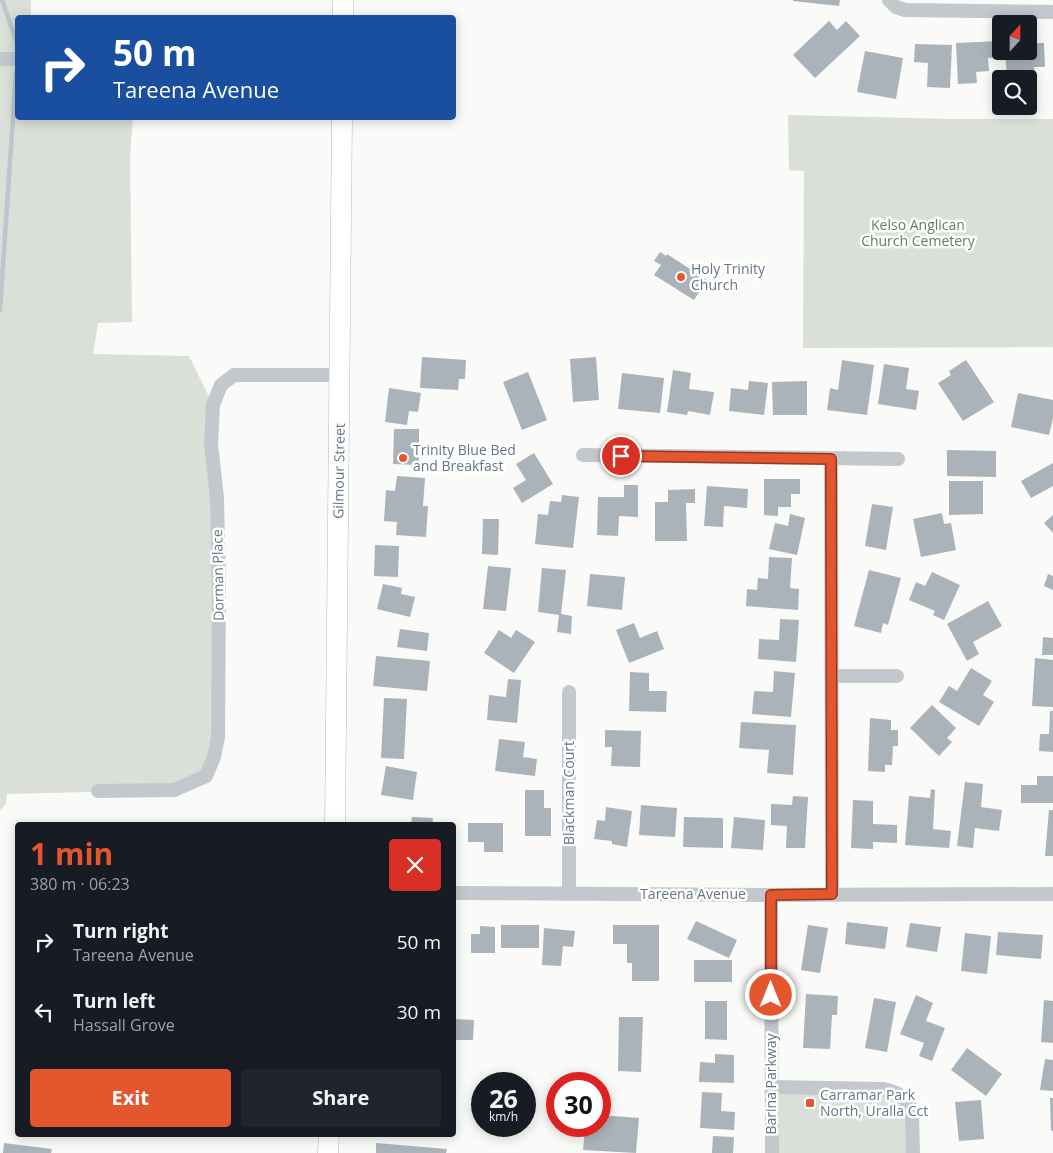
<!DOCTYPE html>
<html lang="en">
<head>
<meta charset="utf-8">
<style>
  body { margin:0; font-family:"Open Sans",sans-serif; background:#20242c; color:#f1f3f6; height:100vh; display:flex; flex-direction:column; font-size:19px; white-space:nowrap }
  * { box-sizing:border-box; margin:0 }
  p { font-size:16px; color:#9ea1a6 }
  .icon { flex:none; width:28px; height:28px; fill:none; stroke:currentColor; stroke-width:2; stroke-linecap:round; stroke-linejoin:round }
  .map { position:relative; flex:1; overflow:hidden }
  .panel { position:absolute; left:15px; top:822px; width:441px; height:315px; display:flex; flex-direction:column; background:#171b24; border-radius:5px; box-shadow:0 2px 12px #0003 }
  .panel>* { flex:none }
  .banner { position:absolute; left:15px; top:15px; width:441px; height:105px; border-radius:5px; box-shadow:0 2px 12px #0003; background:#1a4fa0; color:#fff; overflow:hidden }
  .needle { width:32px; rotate:21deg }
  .controls { position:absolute; left:992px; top:15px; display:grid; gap:10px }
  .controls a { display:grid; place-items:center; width:45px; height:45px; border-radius:5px; background:#171b24; box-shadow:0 2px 12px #0003; font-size:25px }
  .speed { position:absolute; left:471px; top:1072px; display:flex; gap:10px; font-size:25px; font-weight:700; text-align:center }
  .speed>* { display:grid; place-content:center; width:65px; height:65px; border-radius:50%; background:#171b24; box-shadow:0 2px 12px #0003; line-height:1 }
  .speed small { font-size:12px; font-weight:400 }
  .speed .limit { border:8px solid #d22; background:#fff; color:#111 }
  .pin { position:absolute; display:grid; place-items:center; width:42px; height:42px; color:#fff; margin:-21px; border:2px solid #fff; border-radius:50%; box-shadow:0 1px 5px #0007 }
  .me { position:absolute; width:55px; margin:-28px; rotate:0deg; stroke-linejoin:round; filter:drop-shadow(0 0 4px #0008) }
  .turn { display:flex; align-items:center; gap:18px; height:105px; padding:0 15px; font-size:22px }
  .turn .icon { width:65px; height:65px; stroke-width:2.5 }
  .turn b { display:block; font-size:35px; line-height:42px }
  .round { display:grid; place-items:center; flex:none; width:52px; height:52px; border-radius:5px; background:#20242c }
  .overview { display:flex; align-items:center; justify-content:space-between; height:85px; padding:0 15px }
  h1 { font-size:30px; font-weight:700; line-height:38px; color:#e4572e }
  .primary-button { display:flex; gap:10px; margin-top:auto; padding:10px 15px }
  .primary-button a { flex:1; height:58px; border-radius:5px; background:#e4572e; color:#fff; font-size:20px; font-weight:700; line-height:58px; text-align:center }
  .primary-button a+a { background:#20242c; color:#f1f3f6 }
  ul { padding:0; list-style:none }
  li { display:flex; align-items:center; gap:15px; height:70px; padding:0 15px }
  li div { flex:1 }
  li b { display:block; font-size:19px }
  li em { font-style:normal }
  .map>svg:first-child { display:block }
  .green { fill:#dadfd7 }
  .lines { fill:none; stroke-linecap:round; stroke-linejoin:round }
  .stream { stroke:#bbc7cb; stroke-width:4.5 }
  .building { fill:#aab3b9 }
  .secondary-casing { stroke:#b3babf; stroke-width:21 }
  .street { stroke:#c3c8cc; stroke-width:14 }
  .secondary { stroke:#fff; stroke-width:20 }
  .route-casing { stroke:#94391e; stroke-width:12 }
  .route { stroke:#e4572e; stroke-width:9 }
  .poi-dot { fill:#e4572e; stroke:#fff; stroke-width:2 }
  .labels { text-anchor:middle; stroke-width:5; stroke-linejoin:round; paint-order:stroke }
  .park-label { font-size:14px; fill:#687a64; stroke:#fff }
  .poi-label { font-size:14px; fill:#657683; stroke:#fff; text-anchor:start }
  .street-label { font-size:14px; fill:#657683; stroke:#fff }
</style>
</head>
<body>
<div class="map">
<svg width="1053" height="1153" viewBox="0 0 1053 1153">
  <rect width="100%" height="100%" fill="#fafaf8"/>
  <!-- green -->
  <g class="green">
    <path d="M0,0H31V17L18,18V118H133L130,154L132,322L98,323L93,354L189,356L213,405L218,737L206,776L174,790L7,794L6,804L0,810Z"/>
    <path d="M788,115L953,119H1053V347L803,348L804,171L789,170Z"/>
    <path d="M772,1087L883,1089L905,1099L913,1153H772Z"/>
  </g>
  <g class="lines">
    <!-- stream -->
    <g class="stream">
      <path d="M2,0L16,40"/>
      <path d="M0,310L16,73"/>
    </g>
  </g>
  <!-- building -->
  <g class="building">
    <path d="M793,0H840L839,6L793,1Z"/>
    <path d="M829,21L837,30L846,21L860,36L815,78L793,55Z"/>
    <path d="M999,41V57L988,58L989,71L976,72L977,83L958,84L956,43Z"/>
    <path d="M1029,43H1044L1045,67H1034L1036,96H1029V79H1007L1005,51H1029Z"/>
    <path d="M915,44L952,45L950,88L927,87L928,63L914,62Z"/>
    <path d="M865,51L903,58L896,99L857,92Z"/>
    <path d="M660,252L666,256L667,254L707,280L694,300L654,275L661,265L654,261Z"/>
    <path d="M422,357L466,360L465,379H459L458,390L420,388Z"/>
    <path d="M596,357L599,400L573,402L570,359Z"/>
    <path d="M842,360L874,365L867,415L827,410L830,388L838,390Z"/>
    <path d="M966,360L994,402L963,421L938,383L951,375L949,371Z"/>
    <path d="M884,364L909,368L906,389L919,391L916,410L878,404Z"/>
    <path d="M673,370L691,373L689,389L714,392L710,415L688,411L687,415L667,412Z"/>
    <path d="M528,372L547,420L522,430L503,382Z"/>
    <path d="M622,373L664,378L660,413L618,409Z"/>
    <path d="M749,381L768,383L764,415L729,411L731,388L748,390Z"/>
    <path d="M807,381V415H773L772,382Z"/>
    <path d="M389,388L421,393L418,412L409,411L407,425L385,422Z"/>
    <path d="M1018,393L1053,400V418L1049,435L1011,427Z"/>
    <path d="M394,429H419V465L393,464Z"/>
    <path d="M947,450L996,451V477L947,476Z"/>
    <path d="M534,453L553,484L522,503L513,488L526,480L516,464Z"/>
    <path d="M1053,463V486L1031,498L1021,481Z"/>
    <path d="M397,476L425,478L423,506H428L426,537L396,535L397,522L384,521L386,490L395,491Z"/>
    <path d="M764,479H800V494H791V507H778V516L764,515Z"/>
    <path d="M949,481H983V514L949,515Z"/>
    <path d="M624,485H638V517L619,516L618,536L597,535L598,497H624Z"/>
    <path d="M707,486L748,489L747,508L724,506L723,527L704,526Z"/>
    <path d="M695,489V503H686L687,541H655V502H668V490Z"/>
    <path d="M562,495L579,497L573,548L535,544L538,514L548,515L550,501L561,502Z"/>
    <path d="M872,504L893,507L886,550L865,546Z"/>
    <path d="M942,513L944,524L951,523L956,550L921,557L913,519Z"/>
    <path d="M790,514L805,518L797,555L769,549L775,523L788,526Z"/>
    <path d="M1053,515V533L1044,523Z"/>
    <path d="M483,519H499L498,555L482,554Z"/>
    <path d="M375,545L399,546L398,577L374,576Z"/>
    <path d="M769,557L792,558L790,588L799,589L798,610L746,606L747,589L757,590L758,578L768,579Z"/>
    <path d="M488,566L511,568L506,611L483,609Z"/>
    <path d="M542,568L566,570L561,614L572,616L571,634L557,632L559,615L538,612Z"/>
    <path d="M869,570L901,578L888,625L883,623L881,633L854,626Z"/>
    <path d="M932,572L960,585L944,620L933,615L935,611L909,600L916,582L925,586Z"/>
    <path d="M590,574L625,577L622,610L587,606Z"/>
    <path d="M1048,574L1053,576V590L1044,586Z"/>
    <path d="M383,584L402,588L401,594L415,597L410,617L377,609Z"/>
    <path d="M988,601L1002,626L973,642L979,654L967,661L947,624Z"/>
    <path d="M780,619L799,620L796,662L758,659L759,639L779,640Z"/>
    <path d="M634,623L640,638L657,631L664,649L629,663L616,630Z"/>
    <path d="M400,629L429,633L427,651L397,647Z"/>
    <path d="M499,630L511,638L516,630L535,642L514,673L484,653Z"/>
    <path d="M1043,637L1053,638V655H1042Z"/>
    <path d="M376,656L430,661L427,691L373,686Z"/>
    <path d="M1035,658L1053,660V707L1032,706Z"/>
    <path d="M971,668L992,681L983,695L994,702L979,726L939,702L949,686L957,691Z"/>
    <path d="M774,671L795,673L791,717L752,714L754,691L773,692Z"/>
    <path d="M630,672L649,673V691H667L666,712L629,711Z"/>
    <path d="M508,679L521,680L517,723L487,720L489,695L506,697Z"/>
    <path d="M384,698L407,699L404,759L381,758Z"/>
    <path d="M932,705L956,728L947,738L952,742L939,756L910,728Z"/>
    <path d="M1050,711H1053V752L1039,751L1040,734H1049Z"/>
    <path d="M870,718L891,720V730H898V746H893L892,765H885V772L868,771Z"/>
    <path d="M741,722L796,725L793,775L767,773L769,750L739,748Z"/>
    <path d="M605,730L641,731L640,767L611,766L612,747H605Z"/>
    <path d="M499,739L525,742L523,757L537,759L535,776L495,771Z"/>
    <path d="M386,766L417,772L413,800L381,795Z"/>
    <path d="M1037,776H1053V803H1021V785H1037Z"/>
    <path d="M965,782L983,784L981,807L1002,810L999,831L975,828L973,848L957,846Z"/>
    <path d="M931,789L935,790L933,829L951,831L949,848L905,845L909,796L930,798Z"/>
    <path d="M525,790H544V808H551V836H525Z"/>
    <path d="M793,796L808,797L805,848H786L787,826L771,825V804L792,805Z"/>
    <path d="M853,800L873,801V824L897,825V843L873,842V849L851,848Z"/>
    <path d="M641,805L677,808L675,837L639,835Z"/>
    <path d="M606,807L632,811L627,847L612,844V841L594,839L597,820L605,821Z"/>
    <path d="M1049,810H1053V856H1045Z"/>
    <path d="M412,817L433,818L432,825H411Z"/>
    <path d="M684,817L723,818V848L683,847Z"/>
    <path d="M734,817L765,820L763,850L731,848Z"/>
    <path d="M468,823H503V852H484V842H468Z"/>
    <path d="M696,921L737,940L729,958L687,939Z"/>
    <path d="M847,922L888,927L885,949L845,944Z"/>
    <path d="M910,923L941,927L937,952L906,947Z"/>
    <rect x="501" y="925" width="38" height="23"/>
    <path d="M613,925H659V981H632V963H627V944H613Z"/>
    <path d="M808,925L828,928L820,973L801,970Z"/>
    <path d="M480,926L495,927V953H471V934H480Z"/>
    <path d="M544,928L575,931L573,947L563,946L561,966L542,965Z"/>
    <path d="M998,932L1043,935L1041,959L996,955Z"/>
    <path d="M965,933L991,936L987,974L961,971Z"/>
    <rect x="694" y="960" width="38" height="22"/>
    <path d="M806,994L838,996L837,1015H832L830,1049L803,1048Z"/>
    <path d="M916,995L933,1003L926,1021L945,1028L932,1061L919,1056L924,1043L900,1034Z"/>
    <path d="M874,998L896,1002L887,1052L865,1048Z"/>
    <path d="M1044,1000L1053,1001V1043L1041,1042Z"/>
    <path d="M705,1001H727V1040L705,1039Z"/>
    <path d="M619,1017H643L641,1072L618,1071Z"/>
    <path d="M454,1019L474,1020L473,1040H454Z"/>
    <path d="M967,1048L1002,1074L986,1096L951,1070Z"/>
    <path d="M715,1054L734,1055V1083L699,1082L700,1062L715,1063Z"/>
    <path d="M1045,1059L1053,1060V1091L1040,1090Z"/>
    <path d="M702,1092L722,1093L721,1111L735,1112L734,1130L700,1128Z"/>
    <path d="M1050,1098H1053V1131H1051Z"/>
    <path d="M981,1100L984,1139L959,1141L955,1102Z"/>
    <path d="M600,1115L639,1118L636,1153L583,1150L585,1129L597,1131V1126H600Z"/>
    <path d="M713,1136L734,1137L733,1153H712Z"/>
    <path d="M4,1143L52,1149L51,1153H3Z"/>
    <path d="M376,1143L447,1149L446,1153H376Z"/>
  </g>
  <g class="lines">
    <!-- secondary casing -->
    <g class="secondary-casing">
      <g id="secondary">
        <path d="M343,18V0"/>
        <path d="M335,825L342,118"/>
        <path d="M328,1153L329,1135"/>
      </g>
    </g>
    <!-- street -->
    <g class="street">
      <path d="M889,0L896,7L905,10L1053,12"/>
      <path d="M0,59H18"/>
      <path d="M583,455L898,459"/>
      <path d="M831,459L832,894"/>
      <path d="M832,676H897"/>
      <path d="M569,692V894"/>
      <path d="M98,791L174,790L206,776L214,757L218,737L219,587L217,498L211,444L213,405L221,385L234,375H340"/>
      <path d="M454,893L771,895L1053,894"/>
      <path d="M771,895L772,1153"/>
      <path d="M772,1087L883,1089C896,1091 907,1098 912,1110L913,1153"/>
    </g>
    <!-- secondary -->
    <use href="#secondary" class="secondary"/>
  </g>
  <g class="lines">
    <!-- route casing -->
    <g class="route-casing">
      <path id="route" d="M621,456L831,459L832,894L771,895V995"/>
    </g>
    <!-- route -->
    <use href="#route" class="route"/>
  </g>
  <!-- markers -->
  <g class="poi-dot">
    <circle cx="681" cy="277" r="5"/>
    <circle cx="403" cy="458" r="5"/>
    <rect x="805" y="1098" width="10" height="10" rx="2.5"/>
  </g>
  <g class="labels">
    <!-- park labels -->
    <g class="park-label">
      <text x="918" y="230">Kelso Anglican<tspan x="918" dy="16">Church Cemetery</tspan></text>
    </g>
    <!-- poi labels -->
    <g class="poi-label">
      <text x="691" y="274">Holy Trinity<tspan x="691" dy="16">Church</tspan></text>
      <text x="413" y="455">Trinity Blue Bed<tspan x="413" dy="16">and Breakfast</tspan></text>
      <text x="820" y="1100">Carramar Park<tspan x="820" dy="16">North, Uralla Cct</tspan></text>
    </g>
    <!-- street labels -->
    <g class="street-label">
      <text transform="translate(339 471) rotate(-89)" y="5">Gilmour Street</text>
      <text transform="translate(218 575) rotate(-91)" y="5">Dorman Place</text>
      <text transform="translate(569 793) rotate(-90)" y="5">Blackman Court</text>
      <text x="693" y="899">Tareena Avenue</text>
      <text transform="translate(771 1084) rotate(-90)" y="5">Barina Parkway</text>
    </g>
  </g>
</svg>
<div class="controls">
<a><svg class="needle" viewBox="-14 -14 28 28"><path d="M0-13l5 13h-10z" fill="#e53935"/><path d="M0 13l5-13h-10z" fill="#9ea1a6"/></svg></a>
<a><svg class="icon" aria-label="search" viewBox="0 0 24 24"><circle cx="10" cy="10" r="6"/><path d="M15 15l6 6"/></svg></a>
</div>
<div class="speed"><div>26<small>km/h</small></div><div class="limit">30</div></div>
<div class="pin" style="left:621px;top:456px;background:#d93025"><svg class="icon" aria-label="arrive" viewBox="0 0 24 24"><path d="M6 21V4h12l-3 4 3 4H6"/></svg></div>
<svg class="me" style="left:771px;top:995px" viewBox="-20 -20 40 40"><circle r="17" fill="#e4572e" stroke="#fff" stroke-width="3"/><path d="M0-11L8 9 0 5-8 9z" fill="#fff"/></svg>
<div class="banner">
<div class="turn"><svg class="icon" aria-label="right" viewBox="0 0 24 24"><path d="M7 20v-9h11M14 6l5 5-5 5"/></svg><div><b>50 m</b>Tareena Avenue</div></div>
</div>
<section class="panel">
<div class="overview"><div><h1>1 min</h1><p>380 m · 06:23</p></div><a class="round" style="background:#d93025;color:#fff"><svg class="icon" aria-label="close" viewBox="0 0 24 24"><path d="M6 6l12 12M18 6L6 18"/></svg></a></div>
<ul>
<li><svg class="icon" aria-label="right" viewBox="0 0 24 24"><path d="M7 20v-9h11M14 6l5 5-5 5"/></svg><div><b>Turn right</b><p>Tareena Avenue</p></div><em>50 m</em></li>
<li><svg class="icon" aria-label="left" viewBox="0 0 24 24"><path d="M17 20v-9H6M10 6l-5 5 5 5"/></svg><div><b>Turn left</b><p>Hassall Grove</p></div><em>30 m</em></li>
</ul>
<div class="primary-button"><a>Exit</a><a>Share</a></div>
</section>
</div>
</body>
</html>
